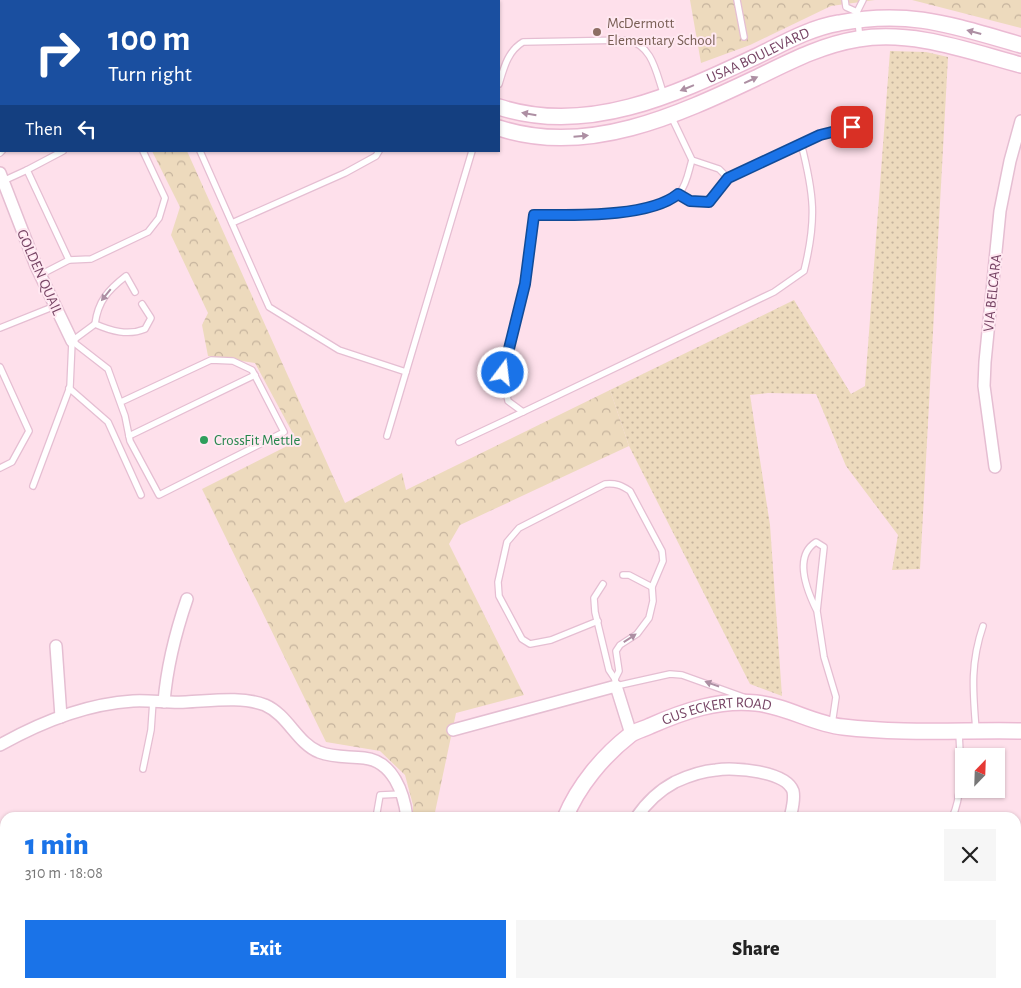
<!DOCTYPE html>
<html lang="en">
<head>
<meta charset="utf-8">
<style>
  body { margin:0; font-family:"Alegreya Sans",sans-serif; background:#f6f6f6; color:#222; height:100vh; display:flex; flex-direction:column; font-size:19px; white-space:nowrap }
  * { box-sizing:border-box; margin:0 }
  p { font-size:16px; color:#767676 }
  .icon { flex:none; width:28px; height:28px; fill:none; stroke:currentColor; stroke-width:2; stroke-linecap:round; stroke-linejoin:round }
  .map { position:relative; flex:1; overflow:hidden }
  .panel { position:absolute; left:0px; top:812px; width:1021px; height:176px; display:flex; flex-direction:column; background:#fff; border-radius:15px 15px 0 0; box-shadow:0 1px 4px #0004 }
  .panel>* { flex:none }
  .guide { position:absolute; left:0px; top:0px; width:500px; height:152px; box-shadow:0 1px 4px #0004; background:#1a4fa0; color:#fff; overflow:hidden }
  .needle { width:32px; rotate:23deg }
  .controls { position:absolute; left:955px; top:748px; display:grid; gap:10px }
  .controls a { display:grid; place-items:center; width:50px; height:50px; border-radius:0px; background:#fff; box-shadow:0 1px 4px #0004; font-size:25px }
  .pin { position:absolute; display:grid; place-items:center; width:42px; height:42px; color:#fff; margin:-21px; border-radius:10px; box-shadow:0 2px 8px #0006 }
  .me { position:absolute; width:55px; margin:-28px; rotate:15deg; stroke-linejoin:round; filter:drop-shadow(0 0 4px #0008) }
  .turn { display:flex; align-items:center; gap:18px; height:105px; padding:0 25px; font-size:22px }
  .turn .icon { width:65px; height:65px; stroke-width:2.5 }
  .turn b { display:block; font-size:35px; line-height:42px }
  .then { display:flex; align-items:center; height:48px; padding:0 25px; background:#0003; gap:10px; font-size:19px }
  .round { display:grid; place-items:center; flex:none; width:52px; height:52px; border-radius:0px; background:#f6f6f6 }
  .summary { display:flex; align-items:center; justify-content:space-between; height:85px; padding:0 25px }
  h1 { font-size:30px; font-weight:800; line-height:38px; color:#1a73e8 }
  .button { display:flex; gap:10px; margin-top:auto; padding:10px 25px }
  .button a { flex:1; height:58px; border-radius:0px; background:#1a73e8; color:#fff; font-size:20px; font-weight:800; line-height:58px; text-align:center }
  .button a+a { background:#f6f6f6; color:#222 }
  .map>svg:first-child { display:block }
  .grass { fill:url(#grass-dots) }
  .forest { fill:url(#forest-crowns) }
  .lines { fill:none; stroke-linecap:round; stroke-linejoin:round }
  .lane-casing { stroke:#e5bed2; stroke-width:8 }
  .street-casing { stroke:#e5bed2; stroke-width:14 }
  .secondary-casing { stroke:#ebbad3; stroke-width:18 }
  .lane { stroke:#fff; stroke-width:5.5 }
  .street { stroke:#fff; stroke-width:11 }
  .secondary { stroke:#fff; stroke-width:15 }
  .oneway { fill:#ad8fa3 }
  .route-casing { stroke:#114b97; stroke-width:12 }
  .route { stroke:#1a73e8; stroke-width:9 }
  .education-dot { fill:#8d6e63; stroke:#ffe8f1; stroke-width:2 }
  .leisure-dot { fill:#2e9e5b; stroke:#ffe8f1; stroke-width:2 }
  .labels { text-anchor:middle; stroke-width:4; stroke-linejoin:round; paint-order:stroke }
  .education-label { font-size:15px; fill:#785e54; stroke:#ffe8f1; text-anchor:start }
  .street-label { font-size:15px; fill:#774565; stroke:#ffe8f1 }
  .leisure-label { font-size:15px; fill:#27864d; stroke:#ffe8f1; text-anchor:start }
</style>
</head>
<body>
<div class="map">
<svg width="1021" height="988" viewBox="0 0 1021 988">
  <defs>
    <pattern id="grass-dots" width="8" height="8" patternUnits="userSpaceOnUse" patternTransform="scale(1.25)"><rect width="8" height="8" fill="#eddabd"/><path d="M2 2h.1M6 6h.1" fill="none" stroke="#c5b39d" stroke-width="1.8" stroke-linecap="round"/></pattern>
    <pattern id="forest-crowns" width="20" height="18" patternUnits="userSpaceOnUse" patternTransform="scale(1.25)"><rect width="20" height="18" fill="#eddabd"/><path d="M2 6a3 3 0 1 1 6 0M12 15a3 3 0 1 1 6 0" fill="none" stroke="#c5b39d"/></pattern>
  </defs>
  <rect width="100%" height="100%" fill="#fee0eb"/>
  <!-- grass -->
  <path class="grass" d="M890,51L926,52L948,57L920,569L892,570L898,535L846,466L816,394L768,393L750,395L770,525L782,696L750,684L629,446L610,390L794,300L851,394L865,386Z"/>
  <!-- forest -->
  <g class="forest">
    <path d="M690,0H875L831,6L750,45L701,63Z"/>
    <path d="M912,0H1021V28Z"/>
    <path d="M152,151H187L345,503L402,473L406,490L610,390L629,446L460,525L449,544L524,695L456,713L434,817H413V805L405,775L380,751L326,742L202,489L297,441L255,363L208,356L202,325L208,313L171,235L180,207Z"/>
  </g>
  <g class="lines">
    <!-- lane casing -->
    <g class="lane-casing">
      <g id="lane">
        <path d="M133,0V1"/>
        <path d="M307,0V1"/>
        <path d="M737,0L744,37"/>
        <path d="M845,0L846,7L857,12"/>
        <path d="M393,1L394,0"/>
        <path d="M860,39L857,12L863,0"/>
        <path d="M499,84C504,67 508,51 523,42L628,40C653,46 656,73 664,95"/>
        <path d="M0,104L1,107"/>
        <path d="M671,116L692,160L719,169L728,178"/>
        <path d="M801,143L820,135L864,124"/>
        <path d="M200,151L269,307L339,350L406,372L472,151"/>
        <path d="M0,153L2,151"/>
        <path d="M27,170L63,151"/>
        <path d="M3,181L27,170L69,260L40,275"/>
        <path d="M678,194L690,201L709,202L728,178L801,143C814,194 817,219 804,271L774,292L523,412L508,401L503,373L525,284L534,215C566,215 661,217 680,192C687,184 689,169 692,160"/>
        <path d="M232,223L345,173L376,156L379,151"/>
        <path d="M69,260L91,259L148,232L159,218L165,198L143,151"/>
        <path d="M135,292L126,276C108,290 98,301 95,324C111,331 128,336 145,329L151,318L142,304"/>
        <path d="M0,328L55,306"/>
        <path d="M72,341L108,369L125,416L130,441L159,495L284,432L252,370L233,361L211,360L121,402"/>
        <path d="M72,341L95,324"/>
        <path d="M0,367L29,431L12,462L0,468"/>
        <path d="M69,388L108,422L141,495"/>
        <path d="M129,436L255,375"/>
        <path d="M387,436L406,372"/>
        <path d="M459,442L523,412"/>
        <path d="M33,486L70,387L72,341"/>
        <path d="M623,575H629L652,587"/>
        <path d="M603,584L594,598L595,612L609,670L615,679L616,686L670,674L682,675L746,698"/>
        <path d="M817,611C808,593 792,557 816,542L824,547L817,611L824,657L836,697L832,724"/>
        <path d="M598,621L551,640L530,644L522,639L499,596L498,582L507,542L519,528L605,484C616,483 621,485 630,491L662,551L663,561L652,587L653,601L649,618L637,634L620,645L616,651L619,671L615,679"/>
        <path d="M976,730C973,692 970,664 983,626"/>
        <path d="M143,769L151,730L153,701"/>
        <path d="M376,818L380,795L402,794"/>
        <path d="M952,818C964,792 960,759 959,732"/>
        <path d="M1016,898L1021,877"/>
        <path d="M897,988V984"/>
        <path d="M996,988L997,984"/>
      </g>
    </g>
    <!-- street casing -->
    <g class="street-casing">
      <g id="street">
        <path d="M0,173L36,266L72,341"/>
        <path d="M995,467L984,386L985,362L1000,211L1010,161L1021,121"/>
        <path d="M56,646L61,717"/>
        <path d="M164,702C167,665 175,634 187,599"/>
        <path d="M453,730L616,686L631,734"/>
        <path d="M0,745C41,722 85,704 133,701C150,700 168,703 186,702C210,701 242,696 265,705C288,715 297,743 319,752C335,758 348,756 364,758C393,761 404,793 407,818"/>
        <path d="M636,818C646,803 660,790 675,782C688,776 702,771 716,770C734,767 786,771 793,791C795,800 792,809 790,818"/>
        <path d="M0,973L5,976"/>
        <path d="M23,984L47,987L57,984"/>
        <path d="M147,984L149,988"/>
        <path d="M752,988L753,984"/>
      </g>
    </g>
    <!-- secondary casing -->
    <g class="secondary-casing">
      <g id="secondary">
        <path d="M341,0L342,1"/>
        <path d="M364,0L365,1"/>
        <path id="s1" d="M499,107C588,136 676,94 755,57C782,44 809,28 839,23C910,9 954,26 1021,45"/>
        <path d="M499,128C587,157 678,115 756,78C789,62 821,45 858,39C914,30 968,51 1021,65"/>
        <path id="s2" d="M565,818C578,786 603,756 630,735C635,731 644,729 650,726C684,711 719,699 756,703C787,706 813,724 843,727C902,734 962,730 1021,731"/>
        <path d="M520,988L521,984"/>
      </g>
    </g>
    <!-- lane -->
    <use href="#lane" class="lane"/>
    <!-- street -->
    <use href="#street" class="street"/>
    <!-- secondary -->
    <use href="#secondary" class="secondary"/>
  </g>
  <!-- one-way arrows -->
  <defs><path id="oneway-solid" d="M-6-.8H1V-3.2L6.5 0L1 3.2V.8H-6Z" transform="scale(1.25)"/></defs>
  <g class="oneway">
    <use href="#oneway-solid" transform="translate(974 32) rotate(-165)"/>
    <use href="#oneway-solid" transform="translate(751 80) rotate(-25)"/>
    <use href="#oneway-solid" transform="translate(687 88) rotate(158)"/>
    <use href="#oneway-solid" transform="translate(529 114) rotate(-170)"/>
    <use href="#oneway-solid" transform="translate(581 136) rotate(-5)"/>
    <use href="#oneway-solid" transform="translate(106 295) rotate(129)"/>
    <use href="#oneway-solid" transform="translate(630 638) rotate(-33)"/>
    <use href="#oneway-solid" transform="translate(712 684) rotate(-161)"/>
  </g>
  <g class="lines">
    <!-- route casing -->
    <g class="route-casing">
      <path id="route" d="M503,373L525,284L534,215C572,215 649,218 678,194L690,201L709,202L728,178L820,135L852,127"/>
    </g>
    <!-- route -->
    <use href="#route" class="route"/>
  </g>
  <!-- markers -->
  <circle class="education-dot" cx="597" cy="32" r="5"/>
  <circle class="leisure-dot" cx="204" cy="440" r="5"/>
  <g class="labels">
    <!-- education labels -->
    <g class="education-label">
      <text x="607" y="28">McDermott<tspan x="607" dy="17">Elementary School</tspan></text>
    </g>
    <!-- street labels -->
    <g class="street-label">
      <text dy="5" stroke="none"><textPath href="#s1" startOffset="271">USAA BOULEVARD</textPath></text>
      <text transform="translate(40 272) rotate(66)" y="5">GOLDEN QUAIL</text>
      <text transform="translate(992 293) rotate(-84)" y="5">VIA BELCARA</text>
      <text dy="5" stroke="none"><textPath href="#s2" startOffset="198">GUS ECKERT ROAD</textPath></text>
    </g>
    <!-- leisure labels -->
    <g class="leisure-label">
      <text x="214" y="445">CrossFit Mettle</text>
    </g>
  </g>
</svg>
<div class="controls">
<a><svg class="needle" viewBox="-14 -14 28 28"><path d="M0-13l5 13h-10z" fill="#e53935"/><path d="M0 13l5-13h-10z" fill="#767676"/></svg></a>
</div>
<div class="pin" style="left:852px;top:127px;background:#d93025"><svg class="icon" aria-label="arrive" viewBox="0 0 24 24"><path d="M6 21V4h12l-3 4 3 4H6"/></svg></div>
<svg class="me" style="left:503px;top:373px" viewBox="-20 -20 40 40"><circle r="17" fill="#1a73e8" stroke="#fff" stroke-width="3"/><path d="M0-11L8 9 0 5-8 9z" fill="#fff"/></svg>
<div class="guide">
<div class="turn"><svg class="icon" aria-label="right" viewBox="0 0 24 24"><path d="M7 20v-9h11M14 6l5 5-5 5"/></svg><div><b>100 m</b>Turn right</div></div>
<div class="then">Then<svg class="icon" aria-label="left" viewBox="0 0 24 24"><path d="M17 20v-9H6M10 6l-5 5 5 5"/></svg></div>
</div>
<section class="panel">
<div class="summary"><div><h1>1 min</h1><p>310 m · 18:08</p></div><a class="round"><svg class="icon" aria-label="close" viewBox="0 0 24 24"><path d="M6 6l12 12M18 6L6 18"/></svg></a></div>
<div class="button"><a>Exit</a><a>Share</a></div>
</section>
</div>
</body>
</html>
